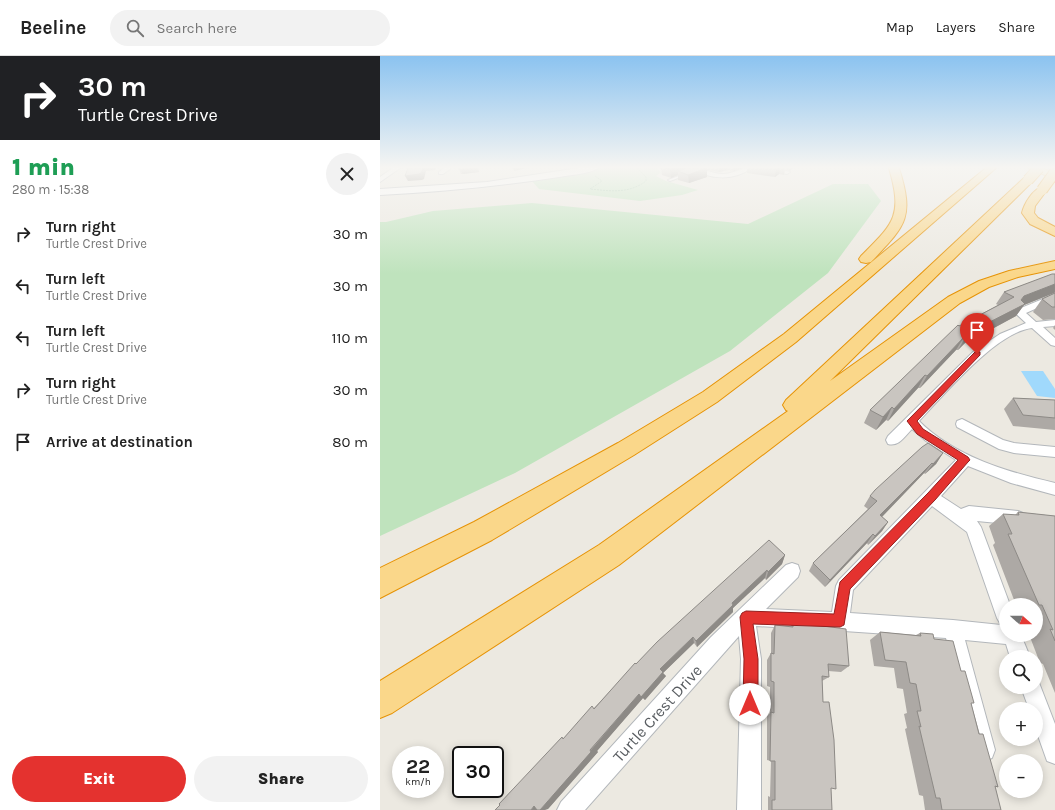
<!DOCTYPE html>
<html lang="en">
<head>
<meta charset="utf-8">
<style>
  body { margin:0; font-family:Karla,sans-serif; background:#f2f2f2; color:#222; height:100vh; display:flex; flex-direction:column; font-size:15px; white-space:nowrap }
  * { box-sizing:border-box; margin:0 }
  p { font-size:13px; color:#767676 }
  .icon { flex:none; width:22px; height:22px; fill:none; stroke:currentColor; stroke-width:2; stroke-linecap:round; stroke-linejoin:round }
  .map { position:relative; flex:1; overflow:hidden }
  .details { display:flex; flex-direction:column; background:#fff; width:380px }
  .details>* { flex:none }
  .guide { background:#202124; color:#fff; overflow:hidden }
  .needle { width:26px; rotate:111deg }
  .buttons { position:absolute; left:619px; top:542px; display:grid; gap:8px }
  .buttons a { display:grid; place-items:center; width:44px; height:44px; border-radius:50%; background:#fff; box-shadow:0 2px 10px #0003; font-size:20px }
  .speed { position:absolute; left:12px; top:690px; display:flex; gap:8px; font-size:20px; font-weight:700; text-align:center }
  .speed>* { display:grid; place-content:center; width:52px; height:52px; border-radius:50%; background:#fff; box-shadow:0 2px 10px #0003; line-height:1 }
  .speed small { font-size:10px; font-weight:400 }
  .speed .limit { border:2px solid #111; border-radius:6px; background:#fff; color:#111 }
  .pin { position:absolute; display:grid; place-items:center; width:34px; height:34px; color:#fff; margin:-41px -17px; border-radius:50% 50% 50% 0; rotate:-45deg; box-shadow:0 0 4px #0007 }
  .pin .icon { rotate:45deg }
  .me { position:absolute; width:44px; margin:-22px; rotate:0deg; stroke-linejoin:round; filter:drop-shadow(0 0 3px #0008) }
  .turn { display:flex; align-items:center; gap:14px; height:84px; padding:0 12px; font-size:18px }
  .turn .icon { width:52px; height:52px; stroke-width:2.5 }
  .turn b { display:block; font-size:28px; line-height:34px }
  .round { display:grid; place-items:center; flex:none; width:42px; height:42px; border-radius:21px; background:#f2f2f2 }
  .summary { display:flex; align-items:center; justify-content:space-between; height:68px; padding:0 12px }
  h1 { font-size:24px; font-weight:800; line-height:30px; color:#1e9e55 }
  .cta { display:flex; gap:8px; margin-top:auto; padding:8px 12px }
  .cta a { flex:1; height:46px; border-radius:24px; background:#e4322f; color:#fff; font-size:16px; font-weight:800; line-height:46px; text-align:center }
  .cta a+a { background:#f2f2f2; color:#222 }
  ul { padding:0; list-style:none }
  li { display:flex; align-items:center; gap:12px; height:52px; padding:0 12px }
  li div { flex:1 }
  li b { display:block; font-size:15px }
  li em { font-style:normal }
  header { display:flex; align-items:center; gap:24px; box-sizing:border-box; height:56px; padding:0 20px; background:#fff; border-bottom:1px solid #e0e0e0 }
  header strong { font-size:19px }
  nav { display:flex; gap:22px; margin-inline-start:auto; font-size:14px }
  .search { width:280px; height:36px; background:#f2f2f2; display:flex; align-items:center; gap:10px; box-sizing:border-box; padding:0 14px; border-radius:22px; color:#767676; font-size:15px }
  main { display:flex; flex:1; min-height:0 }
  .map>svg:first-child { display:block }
  .green { fill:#bfe3bd }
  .water { fill:#a0d9fc }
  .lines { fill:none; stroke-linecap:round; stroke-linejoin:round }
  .lane-casing { stroke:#b3b7bb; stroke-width:2 }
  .street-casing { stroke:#b3b7bb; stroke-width:2 }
  .secondary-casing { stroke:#b4b8bd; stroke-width:2 }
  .primary-casing { stroke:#edbb59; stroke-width:2 }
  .highway-casing { stroke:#e69306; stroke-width:2 }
  .path { stroke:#97c4a1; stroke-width:1; stroke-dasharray:2 1; stroke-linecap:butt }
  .lane { fill:#fff; fill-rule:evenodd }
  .street { fill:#fff; fill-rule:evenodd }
  .secondary { fill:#fff; fill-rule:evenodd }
  .primary { fill:#fde9a5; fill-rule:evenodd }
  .highway { fill:#fad78a; fill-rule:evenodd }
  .highway-bridge-casing { stroke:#e69306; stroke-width:12; stroke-linecap:butt }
  .highway-bridge { stroke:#fad78a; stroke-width:10 }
  .wall { fill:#ada9a5 }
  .shaded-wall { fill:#8d8a86 }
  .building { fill:#c9c5c0; stroke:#8d8a86 }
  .route { fill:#e4322f; stroke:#94201f }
  .labels { text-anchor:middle; stroke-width:3; stroke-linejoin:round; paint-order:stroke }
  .near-street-label { font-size:16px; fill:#595d61; stroke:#fff }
</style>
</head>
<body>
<header>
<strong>Beeline</strong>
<div class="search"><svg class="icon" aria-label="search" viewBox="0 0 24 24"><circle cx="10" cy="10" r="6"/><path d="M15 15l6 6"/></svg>Search here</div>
<nav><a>Map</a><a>Layers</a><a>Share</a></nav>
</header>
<main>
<section class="details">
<div class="guide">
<div class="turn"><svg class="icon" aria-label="right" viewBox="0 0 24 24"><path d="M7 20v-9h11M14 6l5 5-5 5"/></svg><div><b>30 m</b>Turtle Crest Drive</div></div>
</div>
<div class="summary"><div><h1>1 min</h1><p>280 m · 15:38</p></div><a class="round"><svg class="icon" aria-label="close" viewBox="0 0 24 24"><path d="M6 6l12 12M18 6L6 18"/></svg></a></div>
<ul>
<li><svg class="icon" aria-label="right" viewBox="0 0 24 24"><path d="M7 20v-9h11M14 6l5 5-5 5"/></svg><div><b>Turn right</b><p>Turtle Crest Drive</p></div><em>30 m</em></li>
<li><svg class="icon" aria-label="left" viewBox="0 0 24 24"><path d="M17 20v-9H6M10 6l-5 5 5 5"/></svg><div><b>Turn left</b><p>Turtle Crest Drive</p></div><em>30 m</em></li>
<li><svg class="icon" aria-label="left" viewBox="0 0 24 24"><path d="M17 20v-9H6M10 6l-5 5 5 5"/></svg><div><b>Turn left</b><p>Turtle Crest Drive</p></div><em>110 m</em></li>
<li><svg class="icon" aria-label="right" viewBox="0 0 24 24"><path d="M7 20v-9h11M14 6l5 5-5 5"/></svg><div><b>Turn right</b><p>Turtle Crest Drive</p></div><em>30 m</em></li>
<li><svg class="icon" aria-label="arrive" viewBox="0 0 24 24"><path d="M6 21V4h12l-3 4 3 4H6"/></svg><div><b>Arrive at destination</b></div><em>80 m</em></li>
</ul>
<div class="cta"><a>Exit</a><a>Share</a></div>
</section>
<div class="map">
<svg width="675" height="754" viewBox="0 0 675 754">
  <rect width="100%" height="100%" fill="#ece9e1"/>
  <!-- green -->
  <g class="green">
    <path d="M216,112H275L281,116L276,120L286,125L318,134L302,139L260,145L159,133L151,124Z"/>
    <path d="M453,128H488L501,145L448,217L350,295L135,417L0,480V166H6L53,155L152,147L368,168Z"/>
  </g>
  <!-- water -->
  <path class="water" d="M641,315H663L675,333V342L657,340Z"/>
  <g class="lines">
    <!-- lane casing -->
    <g class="lane-casing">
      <path id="lane" d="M304,118L306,119L290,125L288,124Z"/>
    </g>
    <!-- street casing -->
    <g class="street-casing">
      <g id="street">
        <path d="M13,112H20L0,126V121Z"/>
        <path d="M64,112H71L63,118H59V116Z"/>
        <path d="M312,112C323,112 332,118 343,118C353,118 361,112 371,112C355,125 329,124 312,112Z"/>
        <path d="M381,112H396L410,116L407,118Z"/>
        <path d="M675,238V244L646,257L656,266L675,264V270L663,271L675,282V290L671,289L652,272C616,276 564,339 539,365C575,401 628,416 675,427V439L631,427L588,410L561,440L581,453L589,450L638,455L643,457L646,462L643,467L638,469L597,465L601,471L630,549H626V579H641L650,601H630L626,588L585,584L615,694L612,702L604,705L596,702L593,694L566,582L464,575L376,570L381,603V754H357L361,603L359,580L205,754H177L181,746L331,581L406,509L412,507L418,509L420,515L418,521L386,553L452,556L456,530L459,524L576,404L546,385L532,373C525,380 519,391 508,388L506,384L508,380L593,296L620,278L646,267L634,256L636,254ZM552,450L587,476L617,562L621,569L573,564L470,557L473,534Z"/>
        <path d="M582,363L623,384L634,387L675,391V401L634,397L619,393L577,371L576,368L577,365Z"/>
        <path d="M656,623L658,624L675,668V708L667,705L656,674V653H649L641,631H656Z"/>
      </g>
    </g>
    <!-- secondary casing -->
    <g class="secondary-casing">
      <path id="secondary" d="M199,112H218C210,118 189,119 179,121C120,130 60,136 0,139V133L107,126Z"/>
    </g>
    <!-- primary casing -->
    <g class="primary-casing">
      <path id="primary" d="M648,112H661L675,117V123Z"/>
    </g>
    <!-- highway casing -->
    <g class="highway-casing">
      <g id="highway">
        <path d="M509,112H519C535,163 525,170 491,206L486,207L481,206L479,203L481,200C514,167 523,160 509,112Z"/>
        <path d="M606,112H616L416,286L337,346L254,399L112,484L0,542V512L94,466L238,387L323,336L404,278Z"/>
        <path d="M648,121L652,122L653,124L652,126L450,325L568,241L599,225L629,215L675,205V213L638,221L609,231L580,247L239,509L12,657L0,662V625L219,489L408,355L406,354L403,349L406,344L644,122Z"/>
        <path d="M662,131L667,134L655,150L654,157L658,162L675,171V180L650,168L642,157C644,148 653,133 662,131Z"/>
      </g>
    </g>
    <!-- path -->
    <path class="path" d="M215,120L222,125L210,133C230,135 249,138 266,125V121L257,112"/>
    <!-- lane -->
    <use href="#lane" class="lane"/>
    <!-- street -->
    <use href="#street" class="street"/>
    <!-- secondary -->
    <use href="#secondary" class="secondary"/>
    <!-- primary -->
    <use href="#primary" class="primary"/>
    <!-- highway -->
    <use href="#highway" class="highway"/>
    <!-- highway-bridge casing -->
    <g class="highway-bridge-casing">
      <g id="highway-bridge">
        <path d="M648,124L659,112"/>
        <path d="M662,134L675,116"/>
      </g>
    </g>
    <!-- highway-bridge -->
    <use href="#highway-bridge" class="highway-bridge"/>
  </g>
  <!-- wall -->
  <g class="wall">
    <path d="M78,112H98L99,116L83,118H81Z"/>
    <path d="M281,112H363L354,115L348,114L339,116L327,114V121L309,127L298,124V119L291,122L282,119Z"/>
    <path d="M367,112H413L410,115L405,113L404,119L399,118L395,121L367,117Z"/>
    <path d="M675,218V237H674L644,249L636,260L588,286L587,285L578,294H576L540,332H538L508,365L506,364L496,374L484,367L490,354L579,270L618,249L616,248L624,236Z"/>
    <path d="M675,237V263L663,264L653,256L662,243Z"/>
    <path d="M675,269V274L673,272Z"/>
    <path d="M633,342L675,344V374L633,370L624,353Z"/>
    <path d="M563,397L556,408L545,418L544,417L502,461L508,466L502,475L488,489L487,487L445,531L429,515L433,507L488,453L484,450L490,440Z"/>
    <path d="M638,456L675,460V637L663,608L660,607L650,581L652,580V579H656V549H636L613,489L615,487L609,470L623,458L635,459Z"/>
    <path d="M405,499L402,508L386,524L385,522L353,552V556L317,591L314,587L283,617L286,620L265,644L263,642L217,695L218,696L168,753L185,681L215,651L256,608Z"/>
    <path d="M413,566L469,610L461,616L448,615L449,621L442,625L443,646L452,754H388V740L390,741L391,705L387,704V660L390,657V631L387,630V604L391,597V577L395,569L411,570Z"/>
    <path d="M500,576L536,579L540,577L554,583L581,615L594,647H591L621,754H545L543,740L539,739L525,673L527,672L524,658L527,657L523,633L517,632L514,612L494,610L490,584Z"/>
  </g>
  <!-- shaded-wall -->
  <g class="shaded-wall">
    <path d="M43,112H56L55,114L46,115L44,123L42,124L28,125L25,120Z"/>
    <path d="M98,112L99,116L83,118L80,113Z"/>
    <path d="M133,112H147L134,115Z"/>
    <path d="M294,112H313L298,115V119L291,122L290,114Z"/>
    <path d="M327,112V121L309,127L308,119Z"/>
    <path d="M339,112H348V114L339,116Z"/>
    <path d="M354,112H363L354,115Z"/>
    <path d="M397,112H400L399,118L395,121L396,113Z"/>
    <path d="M675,228V236L674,237L644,249L636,260L588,286L596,273L641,244L644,240Z"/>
    <path d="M594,272L587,285L578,294L585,282Z"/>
    <path d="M584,281L576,294L540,332L547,320Z"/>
    <path d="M545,319L538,332L508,365L514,353Z"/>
    <path d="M512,351L506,364L496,374L503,361Z"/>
    <path d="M563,397L556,408L545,418L553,408Z"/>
    <path d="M552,407L544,417L494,469L500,459Z"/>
    <path d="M508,466L502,475L488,489L495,480Z"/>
    <path d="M493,478L487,487L445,531L450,524Z"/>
    <path d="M405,499L402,508L386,524L388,516Z"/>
    <path d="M387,514L385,522L353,552V556L317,591L316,585L352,547Z"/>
    <path d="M313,581L314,587L283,617L286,620L265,644L263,642L217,695L218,696L168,753L165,754H160L280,613Z"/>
    <path d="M154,750L159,754H151Z"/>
  </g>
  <!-- building -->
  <g class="building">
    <path d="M28,112H43L41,117L39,118L25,120Z"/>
    <path d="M286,112H294L290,114Z"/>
    <path d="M307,112H326L308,119L298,115Z"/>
    <path d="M672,218H675V228L644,240L641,244L645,248L596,273L594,272L585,282L584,281L547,320L545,319L514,353L512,351L503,361L490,354L578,269L579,270L634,241L624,236Z"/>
    <path d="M675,237V251H672L662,243Z"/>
    <path d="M633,342L675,344V362L643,359Z"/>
    <path d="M548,387L563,397L553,408L552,407L500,459L508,466L495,480L493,478L450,524L433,507L497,445L490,440L495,434L542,391Z"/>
    <path d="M638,456L675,460V585L670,573L673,574L662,549H659L628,478H632L623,458L639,459Z"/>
    <path d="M389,484L405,499L388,516L387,514L352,547L353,549L316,585L313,581L280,613L283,616L261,641L259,638L210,694L211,696L160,754H157L154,750L151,754H115L120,749L119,748L182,681L183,683L212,650L214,653L255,607L256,608L277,586Z"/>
    <path d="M413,566L466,573L469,610L448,608L449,621L442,620L443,646H449L454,684L456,733L451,732L452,754H392V744H395V705H390L391,656L394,657V626L391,625V597L394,598L395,569L413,571Z"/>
    <path d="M500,576L541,580L540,577L553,578L554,583L573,585L581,615H585L594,647H591L599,678H603L618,731L615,730L621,754H562L560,742H556L539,670L541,671L537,655H541L536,628L530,627L526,606L505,604Z"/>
  </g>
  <!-- sky -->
  <linearGradient id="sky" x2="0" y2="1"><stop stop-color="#8bc3f0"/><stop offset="0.51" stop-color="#f6f5f2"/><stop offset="1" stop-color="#f6f5f2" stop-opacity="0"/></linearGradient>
  <rect width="675" height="218" fill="url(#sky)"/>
  <!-- route -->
  <path class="route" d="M597,295L600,296V299L537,365L543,373L588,401L590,404L588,406L555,444L470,533L464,569L460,571L373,568L378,603V648L375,653L370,655L365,653L363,648L364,603L360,561L362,557L366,555L454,558L460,526L548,437L578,404L537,378L527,365L595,296Z"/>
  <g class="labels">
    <!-- near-street labels -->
    <g class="near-street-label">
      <text transform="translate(277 657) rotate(-48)" y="6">Turtle Crest Drive</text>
    </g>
  </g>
</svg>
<div class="buttons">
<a><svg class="needle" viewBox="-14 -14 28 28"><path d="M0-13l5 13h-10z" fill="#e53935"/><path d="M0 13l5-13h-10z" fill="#767676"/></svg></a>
<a><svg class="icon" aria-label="search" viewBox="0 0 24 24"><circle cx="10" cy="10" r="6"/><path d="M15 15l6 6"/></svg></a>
<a>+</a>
<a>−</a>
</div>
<div class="speed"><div>22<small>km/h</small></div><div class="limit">30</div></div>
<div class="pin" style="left:597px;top:298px;background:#d93025"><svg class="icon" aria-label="arrive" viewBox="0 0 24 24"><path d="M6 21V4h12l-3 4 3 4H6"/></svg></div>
<svg class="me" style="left:370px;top:648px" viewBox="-20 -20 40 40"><circle r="19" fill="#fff"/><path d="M0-13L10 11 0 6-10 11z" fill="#e4322f"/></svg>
</div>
</main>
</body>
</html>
